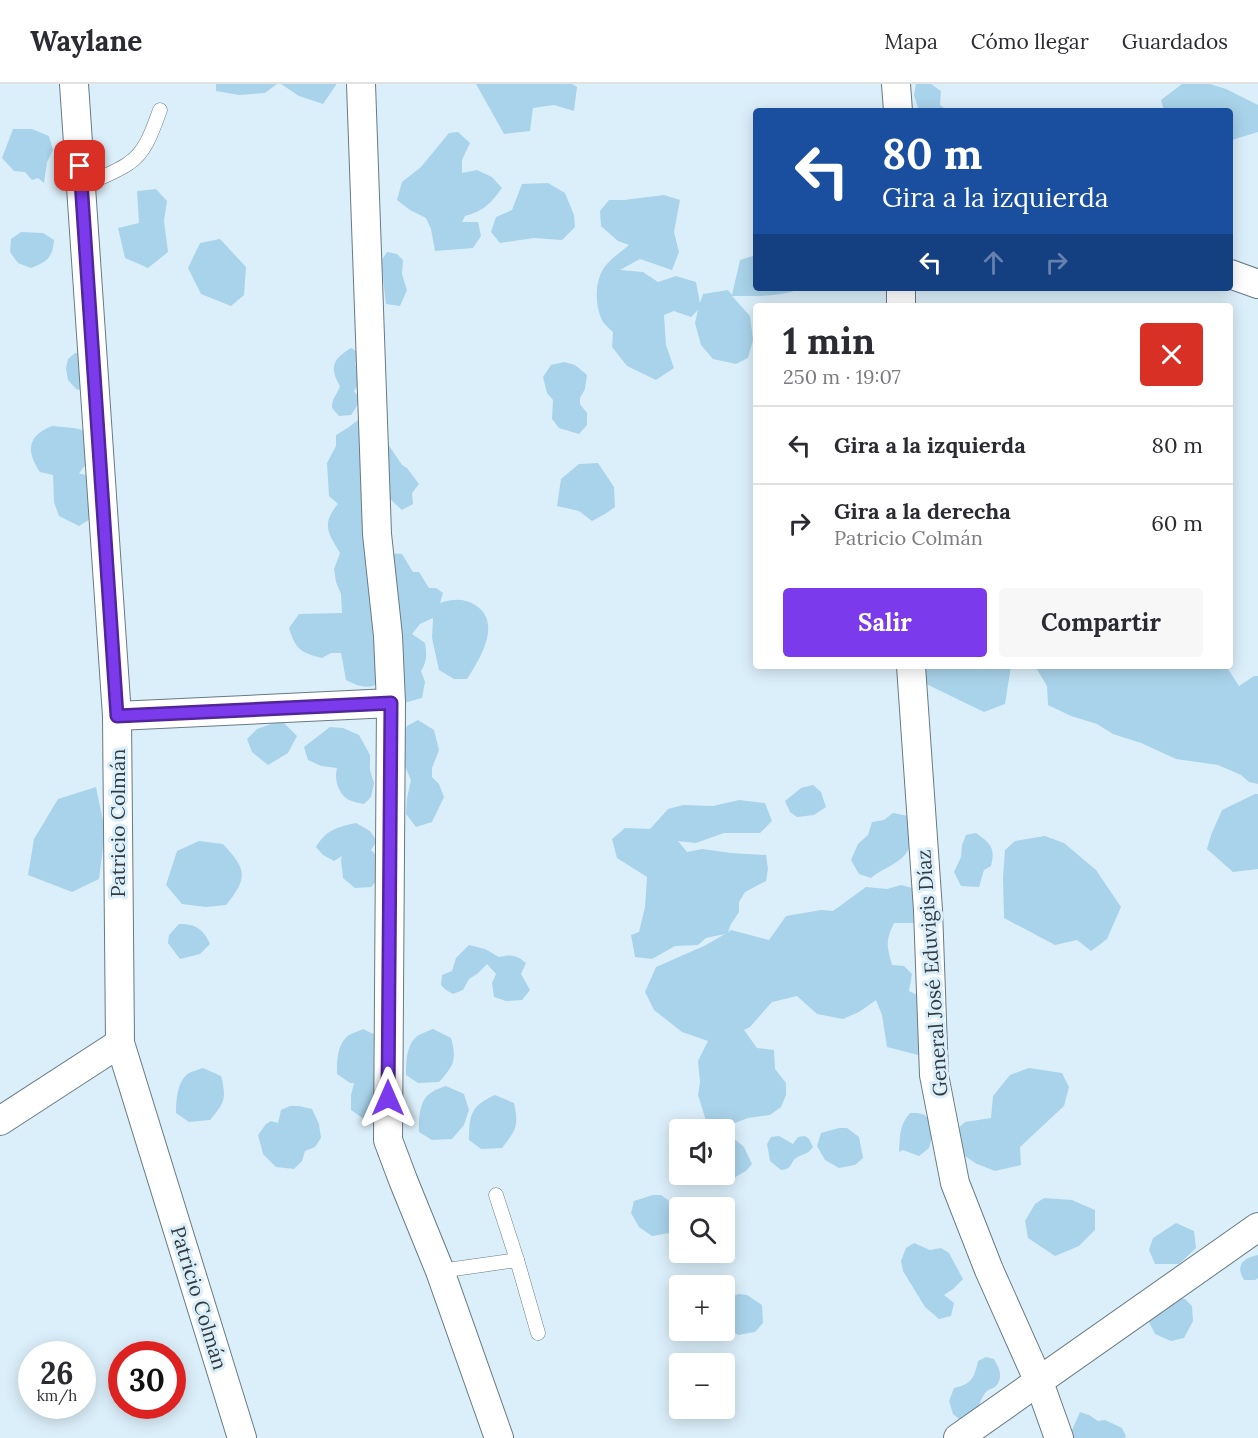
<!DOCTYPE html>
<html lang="es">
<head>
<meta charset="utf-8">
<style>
  body { margin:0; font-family:Lora,serif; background:#f7f7f7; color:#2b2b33; height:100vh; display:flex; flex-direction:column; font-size:22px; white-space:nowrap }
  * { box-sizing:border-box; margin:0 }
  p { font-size:20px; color:#7c7c81 }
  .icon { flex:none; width:33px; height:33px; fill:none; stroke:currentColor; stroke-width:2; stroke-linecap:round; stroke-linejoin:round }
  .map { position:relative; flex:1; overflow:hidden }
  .details { position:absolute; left:753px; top:219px; width:480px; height:366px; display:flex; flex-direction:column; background:#fff; border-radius:6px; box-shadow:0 3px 15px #0003 }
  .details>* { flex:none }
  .top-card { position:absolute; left:753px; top:24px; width:480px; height:183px; border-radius:6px; box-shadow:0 3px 15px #0003; background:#1a4fa0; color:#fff; overflow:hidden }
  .controls { position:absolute; left:669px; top:1035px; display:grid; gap:12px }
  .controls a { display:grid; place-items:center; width:66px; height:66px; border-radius:6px; background:#fff; box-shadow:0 3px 15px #0003; font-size:30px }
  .speed { position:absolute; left:18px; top:1257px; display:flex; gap:12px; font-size:30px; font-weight:700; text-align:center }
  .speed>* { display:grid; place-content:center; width:78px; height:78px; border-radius:50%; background:#fff; box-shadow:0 3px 15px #0003; line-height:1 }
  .speed small { font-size:15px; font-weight:400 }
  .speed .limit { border:9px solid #d22; background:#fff; color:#111 }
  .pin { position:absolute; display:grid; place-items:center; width:51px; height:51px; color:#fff; margin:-26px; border-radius:12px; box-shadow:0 3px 9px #0006 }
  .me { position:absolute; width:66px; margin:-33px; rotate:0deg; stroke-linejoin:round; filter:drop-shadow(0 0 4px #0008) }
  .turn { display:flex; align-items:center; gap:21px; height:126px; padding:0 30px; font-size:27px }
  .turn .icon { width:78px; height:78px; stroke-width:2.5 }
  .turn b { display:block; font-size:42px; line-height:51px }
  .lanes { display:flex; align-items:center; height:57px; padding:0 30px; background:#0003; justify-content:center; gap:30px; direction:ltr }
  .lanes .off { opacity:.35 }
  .round { display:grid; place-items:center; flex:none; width:63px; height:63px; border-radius:6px; background:#f7f7f7 }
  .overview { display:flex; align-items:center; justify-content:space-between; height:102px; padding:0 30px }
  h1 { font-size:36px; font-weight:700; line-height:45px }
  .cta { display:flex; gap:12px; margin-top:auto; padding:12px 30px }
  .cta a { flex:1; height:69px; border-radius:6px; background:#7c3aed; color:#fff; font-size:24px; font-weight:700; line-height:69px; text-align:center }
  .cta a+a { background:#f7f7f7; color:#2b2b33 }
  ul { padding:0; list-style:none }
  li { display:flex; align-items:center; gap:18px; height:78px; padding:0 30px; border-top:2px solid #e1e1e2 }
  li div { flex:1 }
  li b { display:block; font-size:22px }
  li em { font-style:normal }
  header { display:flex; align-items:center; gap:36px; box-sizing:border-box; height:84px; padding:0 30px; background:#fff; border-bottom:2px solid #e1e1e2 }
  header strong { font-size:28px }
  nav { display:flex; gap:33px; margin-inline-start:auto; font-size:21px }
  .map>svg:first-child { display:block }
  .green { fill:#a9d3ea }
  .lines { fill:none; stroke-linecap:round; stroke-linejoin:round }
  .lane-casing { stroke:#687a84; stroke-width:15 }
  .street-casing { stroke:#687a84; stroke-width:30 }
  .lane { stroke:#fff; stroke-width:14 }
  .street { stroke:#fff; stroke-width:28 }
  .route-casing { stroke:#51269a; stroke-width:15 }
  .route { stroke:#7c3aed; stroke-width:10 }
  .labels { text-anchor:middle; stroke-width:6; stroke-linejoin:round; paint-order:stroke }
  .street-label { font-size:20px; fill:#343b40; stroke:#dbeffa }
</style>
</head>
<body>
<header>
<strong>Waylane</strong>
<nav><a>Mapa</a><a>Cómo llegar</a><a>Guardados</a></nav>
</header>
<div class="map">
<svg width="1258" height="1354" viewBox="0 0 1258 1354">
  <rect width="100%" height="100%" fill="#dbeffa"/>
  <!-- green -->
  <g class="green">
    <path d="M216,0H277L265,9L239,11L216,7Z"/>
    <path d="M281,0H336V1L323,20L299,12Z"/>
    <path d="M476,0H572L577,3L574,27L554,21L533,24L530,47L504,50Z"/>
    <path d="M916,0H931L941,7L940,21L948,27H919L914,11Z"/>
    <path d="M1182,0H1210L1226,5L1258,21V48L1232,56L1230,54V27H1164L1161,16Z"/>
    <path d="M13,45H32L49,52L53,66L47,78L44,99L38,94L32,96L25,88L14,87L2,74Z"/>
    <path d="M458,48L470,59L462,76V89L477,86L492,93L502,104C491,119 484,127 465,132L462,138H478L481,152L473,164L435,167L431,145L426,134L410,126L397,116L402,98L421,83L449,49Z"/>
    <path d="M548,99L565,109L574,131L575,143L562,156L534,154L500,159L491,148L496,133L512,126L522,100Z"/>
    <path d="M156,105L167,117L164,137L168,168L148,184L125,174L118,144L139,139L137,107Z"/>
    <path d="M664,111L680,116L674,148L679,168L672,186L640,175L620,186L643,188L658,198L676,192L696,198L700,219L703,210L728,206L732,211L740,176L756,171V204H799L798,206C773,213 758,212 732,212L750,232L753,256L748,274L736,280L713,275L701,261L695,239L698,226L691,233L674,227L664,231L666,261L674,284L656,296L627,282L612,263L613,248C610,245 606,242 603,238C594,221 594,194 607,180C613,173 622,167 629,161L618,157L601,142L600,127L609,116H624Z"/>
    <path d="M21,148L43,149L54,156C53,173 47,178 31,184L18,179L10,168L11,155Z"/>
    <path d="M220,155L246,183L244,211L231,222L201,210L188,184L200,159Z"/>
    <path d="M387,168L397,170L403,176L402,190L407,206L400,222L386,220L381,177Z"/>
    <path d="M351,264L358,268L355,281L362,286V300L357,303L354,307L359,313L357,322L351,331L339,332L332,324C332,312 337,312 340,302C329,283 333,275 351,264Z"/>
    <path d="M75,269L90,270L85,307L76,305L68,296L66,284L68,275Z"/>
    <path d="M564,278L575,281L587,291L585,305L580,314V320L587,329V341L579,350L559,344L552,335L553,316L547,309L543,293L551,281Z"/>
    <path d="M358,336L373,343L384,354L402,381L407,384L419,400L412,409L413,420L402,426L390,415L387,469L402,470L413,488H419L429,504H436L443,509L440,519C453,515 464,514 475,521C503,538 480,575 467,595H454L439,586L432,554L433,534L420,540L412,550L425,559C427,569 427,578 421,587L425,598L422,614L404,619L391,595C370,603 368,607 346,596L341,569H331L322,574C300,568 296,566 289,544L299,530L342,529L341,510L336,498L334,485L340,469C328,449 321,440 338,420L329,412L327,379L336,362V351L349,343Z"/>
    <path d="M52,342L74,344L87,347L99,367L82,385L79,390H82L89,392L95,432L79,442L59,432L54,418L53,391L40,388C26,367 27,352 52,342Z"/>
    <path d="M598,379L614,403L615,423L605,430L592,437L579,427L557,422L561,395L579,380Z"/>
    <path d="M920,582H1011L1005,620L984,628L922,598Z"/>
    <path d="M1035,582H1226L1239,602L1254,592H1258V700L1249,698L1241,691L1218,681L1176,675L1141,659L1113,650L1097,640L1071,632L1048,621L1047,602Z"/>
    <path d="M418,636L434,646L439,666L432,684V693L439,700L444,713L432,738L416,743L406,730L407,714L411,696L396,662L407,642Z"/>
    <path d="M274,639H284L297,652L288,669L268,681L252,668L247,655L257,645Z"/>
    <path d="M330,643L343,644L359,651L370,671V686L374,699L371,713L364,720C360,719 353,718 349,716C338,710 334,695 337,684L321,682L308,676L304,663Z"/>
    <path d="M813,701L821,708L826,723L814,731L797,733L790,728L785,717L801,704Z"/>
    <path d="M96,703L105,747L99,795L72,808L28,791L34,755L58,715Z"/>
    <path d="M1255,710H1258V785L1233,788L1207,765L1211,751L1222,726Z"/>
    <path d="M739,716L765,719L772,737L760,749H724L696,759L678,757L687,768L702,765L731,769L766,771L768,785L766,797L745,808L739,818V828L731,840L728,848L731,846L769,856L786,832L821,826L833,827L866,803L887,805L901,801L920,806L918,839H894C885,858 887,862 892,881L904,882L912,890L909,907L928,916L937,959L918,971L887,963L882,931L876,916L859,928L843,935L817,930L797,912L772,918L750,943L744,946L757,964L774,966L775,985L786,999V1011L781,1023L770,1031L748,1034L730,1041L707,1040L698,1011L700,998L698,977L708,957L682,948L654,926L645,908L656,883L704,862L725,850L706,854L698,861L675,862L652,875L635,873L631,851L639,848L645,823L647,793L617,774L612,755L625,744L650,745L668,725L683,721L713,722Z"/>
    <path d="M893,729L908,732C909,740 912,752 910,761C906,778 884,783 871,794L859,790L851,776L858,760L868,751L872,738L884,736Z"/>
    <path d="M356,739L370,747L377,757L371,766C380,773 379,783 379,794L371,803L355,804L343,794L341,776L342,772L334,777L323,771L316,763C326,746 337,743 356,739Z"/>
    <path d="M976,749C990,759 996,764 991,782L984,786L979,803L961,802L954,788L961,773L962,761L966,751Z"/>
    <path d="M1045,752L1064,759L1096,786L1121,823L1107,855L1091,867L1077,856L1055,861L1004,834L1003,793L1005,766L1015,757Z"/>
    <path d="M199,757L223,760C246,785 249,793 226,821L206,823L182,820L166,801L177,767Z"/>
    <path d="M179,840C196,840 203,845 210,860L200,870L180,875L168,859L169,851Z"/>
    <path d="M469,861L485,865L499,873C511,870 517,871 526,879L521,890L530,906L522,916L506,917L494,913L492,899L496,890L487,880L477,890L469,895L463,906L453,910L446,906L441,901L442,891L452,887L456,874Z"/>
    <path d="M363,945L382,954L384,1033L364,1035L351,1026V1011L354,999H350L337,990C337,977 337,960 349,951C353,949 359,947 363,945Z"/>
    <path d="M433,945L451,954C457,976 454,981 439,998L418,999L406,991C406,978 406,959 419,951C423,949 428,947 433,945Z"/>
    <path d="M203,984L221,992C227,1015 224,1019 210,1036L189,1038L176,1029C176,1016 177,997 189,989C194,987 199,985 203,984Z"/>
    <path d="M1029,984L1062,989L1069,1003L1064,1022L1020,1063L1021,1081L995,1087L977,1080L957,1067L951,1051L965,1038L991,1034L993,1012L1010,991Z"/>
    <path d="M446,1002L464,1010L469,1026L464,1041L452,1055L432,1056L419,1048C419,1034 419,1015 432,1008C436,1005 441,1004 446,1002Z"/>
    <path d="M495,1011L514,1019C519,1042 516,1046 502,1064L481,1065L469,1056C469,1030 471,1022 495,1011Z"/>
    <path d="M290,1022H299L312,1025L319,1040L321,1054L315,1063L305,1067L302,1077L294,1085L276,1083L263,1070L258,1051L266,1040L271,1037L278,1039L281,1026Z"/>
    <path d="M910,1029C927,1029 927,1031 934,1046L929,1064L919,1072L903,1066L899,1068C900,1053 899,1041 910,1029Z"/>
    <path d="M839,1044H847L859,1053L863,1074L855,1081L839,1084L825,1076L817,1062L821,1049Z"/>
    <path d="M728,1050L744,1063L752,1080L746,1087L728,1097L714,1091L724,1090L725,1051Z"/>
    <path d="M779,1052L793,1060L798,1053L805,1052L809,1055L813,1063C807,1071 804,1069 796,1074C789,1080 793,1085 781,1086L770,1077L767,1060L771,1053Z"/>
    <path d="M653,1111H661L676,1122L678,1140L669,1149L652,1152L639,1143L631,1129L634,1117Z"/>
    <path d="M1044,1114L1072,1116L1095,1126V1146L1079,1162L1055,1172L1028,1154L1025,1137L1035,1120Z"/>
    <path d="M1176,1139L1194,1147L1196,1164L1179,1180H1155L1149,1166L1153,1154Z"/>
    <path d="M914,1159L930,1166L941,1164L949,1169L963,1195L953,1205L944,1211L954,1219L951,1232L939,1235L925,1223L903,1187L901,1177L906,1164Z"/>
    <path d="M1258,1171V1194L1255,1196H1244C1235,1181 1243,1174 1258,1171Z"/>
    <path d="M739,1210L747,1211L762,1221L763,1239L755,1248L738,1251L725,1242V1215Z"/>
    <path d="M1172,1213L1185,1215L1192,1222L1193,1237L1184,1254L1171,1257L1155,1250L1149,1238L1155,1224Z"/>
    <path d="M986,1273L994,1275C999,1284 1004,1293 996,1302C993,1305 991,1304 987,1307C980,1314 978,1326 975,1334L965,1340L953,1330L949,1317L954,1304C972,1300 974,1294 978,1277Z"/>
    <path d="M1080,1328L1089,1331L1098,1337L1105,1336L1122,1344L1126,1352L1125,1354H1071L1072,1346Z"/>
  </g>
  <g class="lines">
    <!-- lane casing -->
    <g class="lane-casing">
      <g id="lane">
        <path d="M81,102C95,96 117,88 129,79C146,68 153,45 160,26"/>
        <path d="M496,1111L517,1176"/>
        <path d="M440,1187L517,1176L538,1249"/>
      </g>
    </g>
    <!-- street casing -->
    <g class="street-casing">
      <g id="street">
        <path d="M74,0L117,632L120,959L242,1354"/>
        <path d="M361,0L377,450L388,552L391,619L388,1056L403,1096L440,1187L499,1354"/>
        <path d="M896,0L898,27"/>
        <path d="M1230,190L1258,200"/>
        <path d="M901,222V204"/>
        <path d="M911,582L928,826L934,991L955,1099L989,1186L1039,1298L1059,1354"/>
        <path d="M117,632L391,619"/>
        <path d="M0,1037L120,959"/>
        <path d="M958,1354L1258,1143"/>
      </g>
    </g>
    <!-- lane -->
    <use href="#lane" class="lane"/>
    <!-- street -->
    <use href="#street" class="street"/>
  </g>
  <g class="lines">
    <!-- route casing -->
    <g class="route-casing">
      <path id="route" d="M80,82L117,632L391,619L388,1014"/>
    </g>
    <!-- route -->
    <use href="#route" class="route"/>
  </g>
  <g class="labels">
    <!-- street labels -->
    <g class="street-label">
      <text transform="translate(118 739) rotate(-90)" y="7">Patricio Colmán</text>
      <text transform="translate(932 889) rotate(-94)" y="7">General José Eduvigis Díaz</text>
      <text transform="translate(199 1214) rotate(73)" y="7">Patricio Colmán</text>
    </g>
  </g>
</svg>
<div class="controls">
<a><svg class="icon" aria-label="sound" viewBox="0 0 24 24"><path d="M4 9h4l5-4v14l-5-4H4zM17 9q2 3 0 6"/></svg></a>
<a><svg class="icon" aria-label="search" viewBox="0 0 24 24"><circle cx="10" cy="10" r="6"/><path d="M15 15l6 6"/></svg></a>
<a>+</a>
<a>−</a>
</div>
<div class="speed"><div>26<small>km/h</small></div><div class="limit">30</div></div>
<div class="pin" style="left:80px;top:82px;background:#d93025"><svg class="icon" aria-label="arrive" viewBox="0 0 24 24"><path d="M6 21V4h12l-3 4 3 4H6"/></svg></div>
<svg class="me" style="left:388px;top:1014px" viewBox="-20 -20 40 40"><path d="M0-17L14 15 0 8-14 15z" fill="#7c3aed" stroke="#fff" stroke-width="4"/></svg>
<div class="top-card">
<div class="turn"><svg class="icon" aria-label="left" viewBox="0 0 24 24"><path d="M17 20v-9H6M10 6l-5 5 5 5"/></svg><div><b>80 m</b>Gira a la izquierda</div></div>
<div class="lanes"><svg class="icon" aria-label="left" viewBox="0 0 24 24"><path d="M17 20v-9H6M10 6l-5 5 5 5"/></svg><svg class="icon off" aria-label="ahead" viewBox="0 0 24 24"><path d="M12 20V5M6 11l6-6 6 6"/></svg><svg class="icon off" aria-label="right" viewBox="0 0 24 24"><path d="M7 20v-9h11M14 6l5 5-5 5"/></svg></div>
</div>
<section class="details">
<div class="overview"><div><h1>1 min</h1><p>250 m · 19:07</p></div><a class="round" style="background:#d93025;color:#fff"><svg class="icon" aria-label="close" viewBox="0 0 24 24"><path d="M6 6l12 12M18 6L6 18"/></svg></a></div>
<ul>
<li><svg class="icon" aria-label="left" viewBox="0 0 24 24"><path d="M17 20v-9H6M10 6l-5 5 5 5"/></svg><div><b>Gira a la izquierda</b></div><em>80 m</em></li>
<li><svg class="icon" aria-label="right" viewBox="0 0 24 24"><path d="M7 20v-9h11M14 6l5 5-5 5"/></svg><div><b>Gira a la derecha</b><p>Patricio Colmán</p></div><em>60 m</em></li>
</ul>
<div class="cta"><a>Salir</a><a>Compartir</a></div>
</section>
</div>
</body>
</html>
